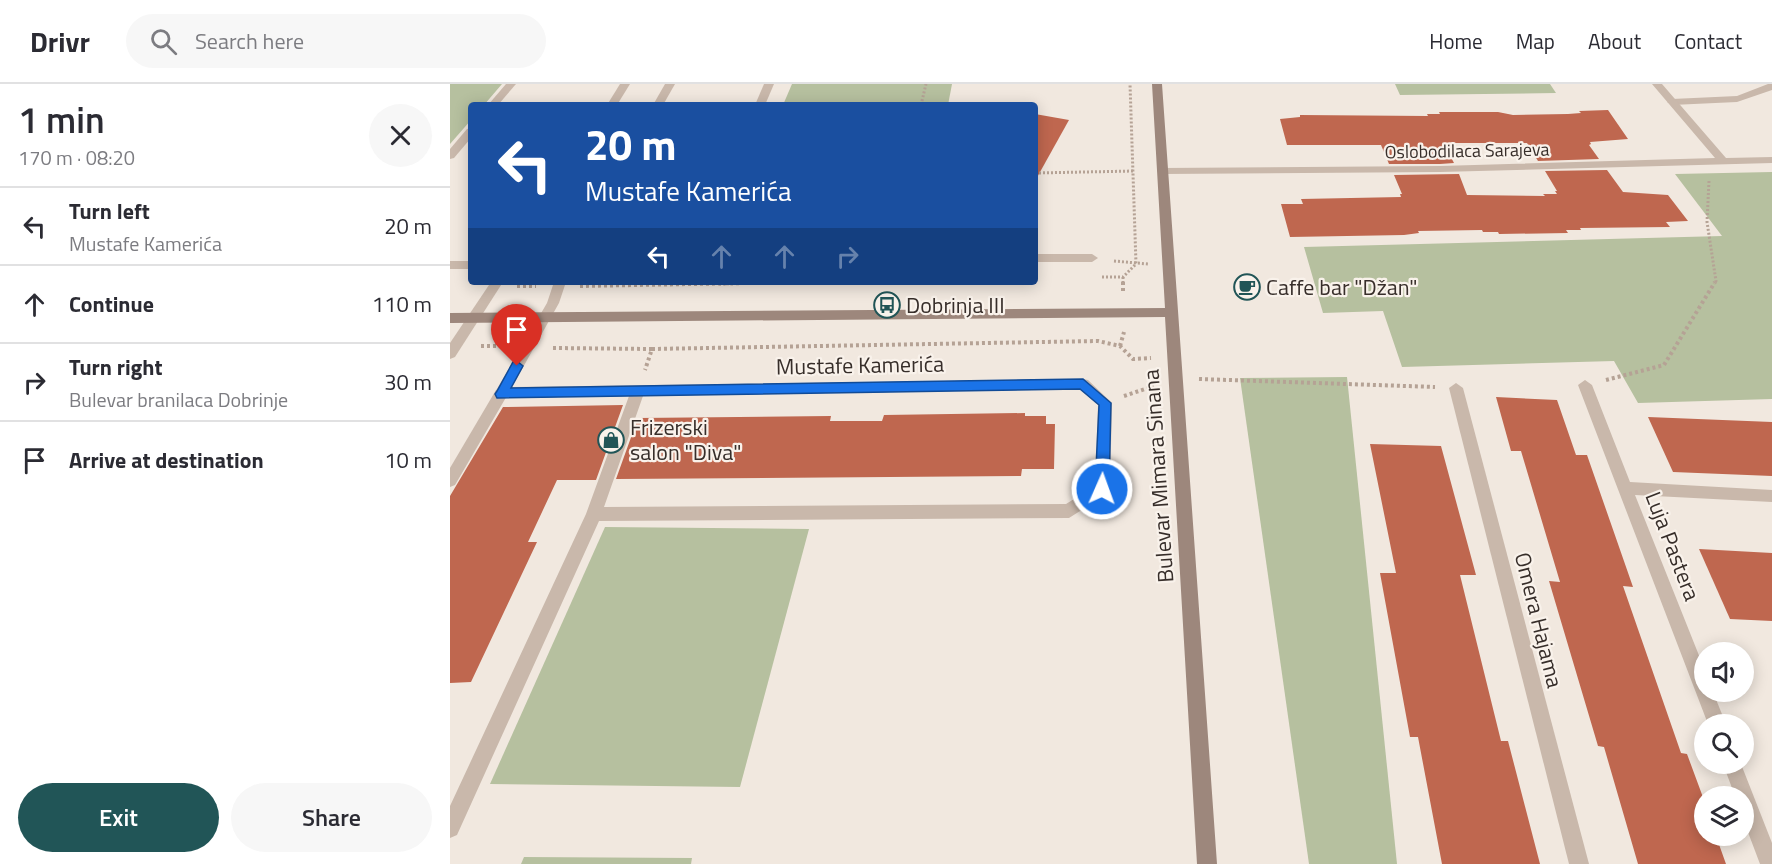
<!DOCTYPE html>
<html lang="en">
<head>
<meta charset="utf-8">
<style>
  body { margin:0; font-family:"Titillium Web",sans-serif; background:#f7f7f7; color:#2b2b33; height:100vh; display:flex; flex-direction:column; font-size:22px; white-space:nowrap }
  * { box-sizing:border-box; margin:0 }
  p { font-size:20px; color:#7c7c81 }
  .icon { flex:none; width:33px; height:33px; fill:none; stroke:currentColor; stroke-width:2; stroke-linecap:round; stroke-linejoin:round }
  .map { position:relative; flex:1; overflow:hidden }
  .drawer { display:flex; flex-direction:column; background:#fff; width:450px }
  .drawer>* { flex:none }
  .banner { position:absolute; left:18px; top:18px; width:570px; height:183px; border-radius:6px; box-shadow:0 3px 15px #0003; background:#1a4fa0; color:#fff; overflow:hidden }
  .buttons { position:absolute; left:1244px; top:558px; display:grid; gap:12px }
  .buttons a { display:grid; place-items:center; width:60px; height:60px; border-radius:50%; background:#fff; box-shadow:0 3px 15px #0003; font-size:30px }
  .pin { position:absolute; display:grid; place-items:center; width:51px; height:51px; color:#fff; margin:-62px -26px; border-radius:50% 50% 50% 0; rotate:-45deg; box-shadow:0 0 6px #0007 }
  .pin .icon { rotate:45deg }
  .me { position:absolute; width:66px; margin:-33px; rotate:2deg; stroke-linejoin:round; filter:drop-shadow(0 0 4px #0008) }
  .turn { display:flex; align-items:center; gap:21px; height:126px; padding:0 18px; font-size:27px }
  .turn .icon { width:78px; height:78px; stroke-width:2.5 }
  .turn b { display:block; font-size:42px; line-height:51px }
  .lanes { display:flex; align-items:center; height:57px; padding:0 18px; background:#0003; justify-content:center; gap:30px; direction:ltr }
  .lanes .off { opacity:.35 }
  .round { display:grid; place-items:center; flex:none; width:63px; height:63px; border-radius:32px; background:#f7f7f7 }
  .head { display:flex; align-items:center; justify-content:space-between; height:102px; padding:0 18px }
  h1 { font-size:36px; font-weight:600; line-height:45px }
  .cta { display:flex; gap:12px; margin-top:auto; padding:12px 18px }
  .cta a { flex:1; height:69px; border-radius:36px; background:#215557; color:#fff; font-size:24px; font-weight:600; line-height:69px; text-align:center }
  .cta a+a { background:#f7f7f7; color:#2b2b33 }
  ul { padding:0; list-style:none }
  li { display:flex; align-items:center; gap:18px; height:78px; padding:0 18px; border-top:2px solid #e1e1e2 }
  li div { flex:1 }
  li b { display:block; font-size:22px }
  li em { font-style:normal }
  header { display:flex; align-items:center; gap:36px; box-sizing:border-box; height:84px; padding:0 30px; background:#fff; border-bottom:2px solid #e1e1e2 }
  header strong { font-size:28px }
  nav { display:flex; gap:33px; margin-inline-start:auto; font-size:21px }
  .search { width:420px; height:54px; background:#f7f7f7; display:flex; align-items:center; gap:15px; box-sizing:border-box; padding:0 21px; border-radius:33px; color:#7c7c81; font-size:22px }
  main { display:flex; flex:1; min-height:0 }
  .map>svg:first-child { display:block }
  .green { fill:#b6c09f }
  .building { fill:#bf674f }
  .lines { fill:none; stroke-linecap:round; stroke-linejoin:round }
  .path-far1 { stroke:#b5a295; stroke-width:3; stroke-dasharray:2 2; stroke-linecap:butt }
  .path { stroke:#b5a295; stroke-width:4; stroke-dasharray:3 3; stroke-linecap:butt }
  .lane { fill:#c9b8ab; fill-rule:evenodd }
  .street { fill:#c9b8ab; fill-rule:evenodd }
  .secondary { fill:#9d877c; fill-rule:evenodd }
  .route { fill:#1a73e8; stroke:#114b97; stroke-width:1.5 }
  .labels { text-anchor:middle; stroke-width:4.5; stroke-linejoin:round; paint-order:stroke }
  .far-street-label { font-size:18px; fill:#372e2a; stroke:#f9f2eb }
  .poi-label { font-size:22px; fill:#372e2a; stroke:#f9f2eb; text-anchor:start }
  .street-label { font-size:22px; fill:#372e2a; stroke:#f9f2eb }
</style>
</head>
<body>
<header>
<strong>Drivr</strong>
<div class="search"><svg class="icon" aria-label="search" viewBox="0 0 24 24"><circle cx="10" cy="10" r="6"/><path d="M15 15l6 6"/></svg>Search here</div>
<nav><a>Home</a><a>Map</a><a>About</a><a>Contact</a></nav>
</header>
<main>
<section class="drawer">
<div class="head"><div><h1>1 min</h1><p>170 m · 08:20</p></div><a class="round"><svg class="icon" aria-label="close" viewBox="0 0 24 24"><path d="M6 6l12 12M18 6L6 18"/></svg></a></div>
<ul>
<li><svg class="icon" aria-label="left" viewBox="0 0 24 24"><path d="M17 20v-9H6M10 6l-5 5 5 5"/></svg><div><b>Turn left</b><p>Mustafe Kamerića</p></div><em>20 m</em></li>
<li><svg class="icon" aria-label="ahead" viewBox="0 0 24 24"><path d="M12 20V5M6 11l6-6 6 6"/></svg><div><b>Continue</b></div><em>110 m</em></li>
<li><svg class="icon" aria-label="right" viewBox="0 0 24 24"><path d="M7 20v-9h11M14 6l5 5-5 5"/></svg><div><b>Turn right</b><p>Bulevar branilaca Dobrinje</p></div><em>30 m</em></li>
<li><svg class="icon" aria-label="arrive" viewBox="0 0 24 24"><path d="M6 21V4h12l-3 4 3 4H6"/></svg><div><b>Arrive at destination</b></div><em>10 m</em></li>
</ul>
<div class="cta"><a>Exit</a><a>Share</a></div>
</section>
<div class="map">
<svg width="1322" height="780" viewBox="0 0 1322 780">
  <rect width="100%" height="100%" fill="#f1e8df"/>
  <!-- green -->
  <g class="green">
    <path d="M0,0H52L34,21H21V36L0,60Z"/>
    <path d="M342,0H502L498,21H333Z"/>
    <path d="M945,0H1100L1106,9L950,11Z"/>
    <path d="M1322,88V315L1188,319L1164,277L952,283L933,227L873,229L854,163L1272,152L1225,90Z"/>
    <path d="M897,293L947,780H859L790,294Z"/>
    <path d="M155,443L359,445L290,703L40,700Z"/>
    <path d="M74,773L242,774L241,780H71Z"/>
  </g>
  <!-- building -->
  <g class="building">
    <path d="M1158,26L1178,55L1140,58L1141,60L1139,61L1149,75L1088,77L1077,59H1005L994,60L1004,79L990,80H939L931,61H837L830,35L850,33V31L978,32L977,30H990L989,28H1048L1063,31L1118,30L1131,29L1129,27Z"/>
    <path d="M585,30L619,36L585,97Z"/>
    <path d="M1157,86L1173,108L1218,111L1238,137L1216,138L1220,143L1130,144L1131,146H1116L1118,149L1049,150L1048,148H1033L1032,146L968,147L969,149L954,151L840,153L831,120H853L851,115L951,113L950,110H952L944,91L1009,90L1017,111L1095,112L1093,110H1107L1105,107H1107L1095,87Z"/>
    <path d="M1046,313L1107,316L1126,371H1137L1183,503L1173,502L1231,669L1237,670L1254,716V752H1266L1276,780H1188L1154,663L1148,662L1099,497L1110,498L1071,367H1061Z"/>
    <path d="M173,321L146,396H107L78,458H87L21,598L0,599V412L53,323Z"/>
    <path d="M575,329V332H596V340H605L604,385H572L571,392L166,395L188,334L381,332L380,337H432L434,331Z"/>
    <path d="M1198,333L1322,338V392L1223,388Z"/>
    <path d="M920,360L991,362L1026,491H1010L1051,657H1058L1090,780H992L968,653H960L930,489H946Z"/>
    <path d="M1249,465L1322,469V537L1280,535Z"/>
  </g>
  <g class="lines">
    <!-- path-far1 -->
    <g class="path-far1">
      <path d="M471,21L476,0"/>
      <path d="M585,89L684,87"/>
      <path d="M1259,97L1257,138L1266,197L1264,200"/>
      <path d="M664,177L698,180"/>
      <path d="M652,193H673L686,180L680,0"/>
      <path d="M673,193V200"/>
      <path d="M269,200L354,198"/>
    </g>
    <!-- path -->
    <g class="path">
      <path d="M673,198V207"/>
      <path d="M67,202H86"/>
      <path d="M130,202L353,198"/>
      <path d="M31,262H53"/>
      <path d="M670,262L674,248"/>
      <path d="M103,264L202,265L195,286"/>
      <path d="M202,265L648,257L670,262L683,275L701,274"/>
      <path d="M749,295L985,303"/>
      <path d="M1156,296L1214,281L1265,198"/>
      <path d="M674,312L704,302"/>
    </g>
    <!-- lane -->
    <g class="lane">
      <path d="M56,0H66L48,21H38Z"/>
      <path d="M314,0H324L315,21H305Z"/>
      <path d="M1318,0H1322V6L1287,18L1222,21L1217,18L1222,15L1287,12Z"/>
      <path d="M21,44V54L4,74L0,75V65L17,45Z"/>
      <path d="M585,170H642L648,174L642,178H585Z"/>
      <path d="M104,198H116L109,219L62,303L633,295L638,296L662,319L660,405L657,410L619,434L149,437L7,751L0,754V722L136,430L179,312L46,314L44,310L97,219ZM630,305L648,321L645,402L616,420L154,423L193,312Z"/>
    </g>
    <!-- street -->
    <g class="street">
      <path d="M170,0H180L167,21H157Z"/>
      <path d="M215,0H225L213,21H203Z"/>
      <path d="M1202,0H1212L1276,74L1322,73V79L990,88L712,90L707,87L712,84L990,82L1265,74Z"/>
      <rect x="0" y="177" width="21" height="8"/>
      <path d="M41,198H53L5,273L0,275V259Z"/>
      <path d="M1135,296L1142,301L1180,398L1322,406V418L1185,411L1254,584V608H1263L1276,640H1258L1128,301Z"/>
      <path d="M1006,299L1013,304L1139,780H1119L999,304Z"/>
      <path d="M51,305L58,310L5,401L0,403V384L46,306Z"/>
      <path d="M1273,680H1291L1322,759V780H1310L1293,735V712H1285Z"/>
    </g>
    <!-- secondary -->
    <path class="secondary" d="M702,0H712L767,780H747L715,233L0,239V229L715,224Z"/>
  </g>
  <!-- route -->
  <path class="route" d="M67,277L73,282L61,304L633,295L661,319L659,405L657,410H647L645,405L649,321L630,305L47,314L45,310L47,307L63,278Z"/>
  <!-- icons -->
  <defs>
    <g id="cafe-ring" transform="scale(1.35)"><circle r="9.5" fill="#f9f2eb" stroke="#215557" stroke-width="1.5"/><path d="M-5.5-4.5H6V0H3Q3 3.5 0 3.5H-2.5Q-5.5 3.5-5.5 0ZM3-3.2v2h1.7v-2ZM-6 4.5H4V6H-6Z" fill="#215557"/></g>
    <g id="bus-ring" transform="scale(1.35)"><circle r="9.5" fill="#f9f2eb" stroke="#215557" stroke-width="1.5"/><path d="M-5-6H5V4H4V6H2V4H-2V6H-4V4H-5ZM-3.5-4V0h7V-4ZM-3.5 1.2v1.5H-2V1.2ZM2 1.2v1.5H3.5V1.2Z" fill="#215557"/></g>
    <g id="shop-ring" transform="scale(1.35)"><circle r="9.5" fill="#f9f2eb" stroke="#215557" stroke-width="1.5"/><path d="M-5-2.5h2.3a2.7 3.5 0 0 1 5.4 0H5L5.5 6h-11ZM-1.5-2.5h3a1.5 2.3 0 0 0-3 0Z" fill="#215557"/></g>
  </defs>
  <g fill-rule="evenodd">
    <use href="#cafe-ring" x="797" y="203"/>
    <use href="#bus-ring" x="437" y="221"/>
    <use href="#shop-ring" x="161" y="356"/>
  </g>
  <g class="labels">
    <!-- far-street labels -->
    <g class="far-street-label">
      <text transform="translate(1017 67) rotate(-1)" y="6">Oslobodilaca Sarajeva</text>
    </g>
    <!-- poi labels -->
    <g class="poi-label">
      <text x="816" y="211">Caffe bar "Džan"</text>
      <text x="456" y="229">Dobrinja III</text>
      <text x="180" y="351">Frizerski<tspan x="180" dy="25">salon "Diva"</tspan></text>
    </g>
    <!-- street labels -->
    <g class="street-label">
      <text transform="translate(410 281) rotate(-1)" y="8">Mustafe Kamerića</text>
      <text transform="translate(708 392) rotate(-94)" y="8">Bulevar Mimara Sinana</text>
      <text transform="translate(1223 462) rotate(69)" y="8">Luja Pastera</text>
      <text transform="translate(1089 536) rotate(76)" y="8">Omera Hajama</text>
    </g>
  </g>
</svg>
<div class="buttons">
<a><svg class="icon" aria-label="sound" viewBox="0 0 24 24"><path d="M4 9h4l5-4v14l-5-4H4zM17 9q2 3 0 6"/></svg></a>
<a><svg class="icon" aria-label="search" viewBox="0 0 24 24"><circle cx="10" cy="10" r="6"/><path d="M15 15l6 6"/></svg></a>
<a><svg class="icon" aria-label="layers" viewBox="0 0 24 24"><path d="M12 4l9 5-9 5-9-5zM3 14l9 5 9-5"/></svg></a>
</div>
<div class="pin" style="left:67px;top:282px;background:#d93025"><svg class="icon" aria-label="arrive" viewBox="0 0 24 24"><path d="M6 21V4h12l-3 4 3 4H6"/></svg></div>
<svg class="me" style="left:652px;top:405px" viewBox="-20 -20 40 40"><circle r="17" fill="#1a73e8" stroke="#fff" stroke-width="3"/><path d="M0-11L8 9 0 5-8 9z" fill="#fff"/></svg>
<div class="banner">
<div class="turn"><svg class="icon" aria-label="left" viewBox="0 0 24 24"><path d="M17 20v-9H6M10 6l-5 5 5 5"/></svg><div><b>20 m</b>Mustafe Kamerića</div></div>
<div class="lanes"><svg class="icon" aria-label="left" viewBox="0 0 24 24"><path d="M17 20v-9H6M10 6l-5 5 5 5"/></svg><svg class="icon off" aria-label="ahead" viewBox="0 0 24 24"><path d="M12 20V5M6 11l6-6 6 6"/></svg><svg class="icon off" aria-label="ahead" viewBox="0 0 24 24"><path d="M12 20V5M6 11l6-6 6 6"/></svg><svg class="icon off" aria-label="right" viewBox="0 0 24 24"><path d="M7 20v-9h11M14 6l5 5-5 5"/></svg></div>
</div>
</div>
</main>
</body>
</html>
